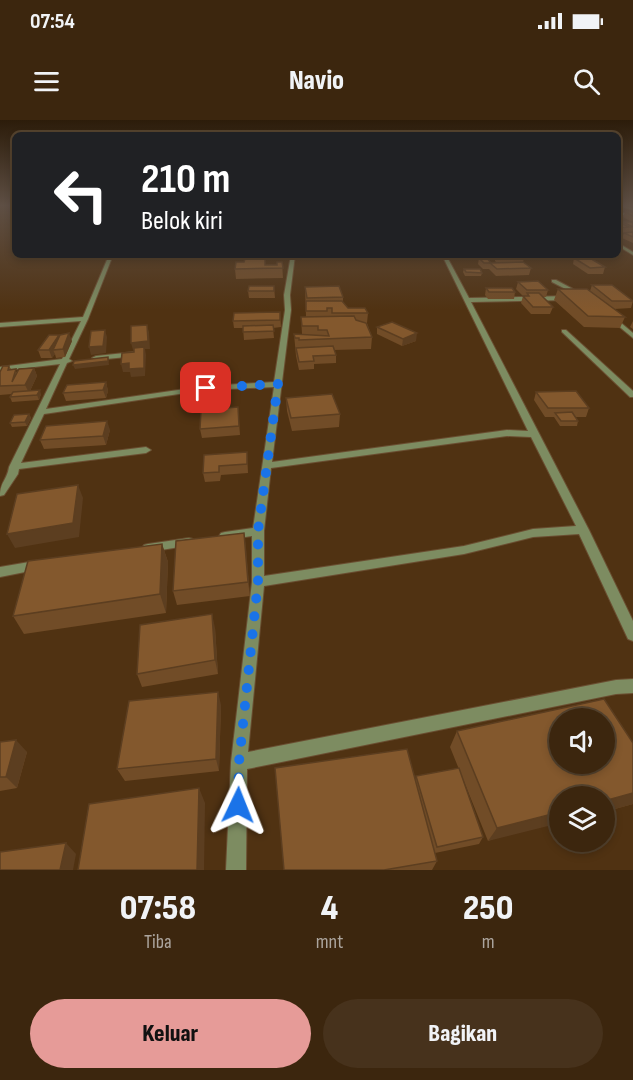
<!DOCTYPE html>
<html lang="id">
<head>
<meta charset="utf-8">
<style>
  body { margin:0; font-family:"Sofia Sans Condensed",sans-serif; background:#47321c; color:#f1f3f6; height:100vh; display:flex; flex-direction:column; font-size:22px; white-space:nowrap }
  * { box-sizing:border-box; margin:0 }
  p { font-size:20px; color:#aca59e }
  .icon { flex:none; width:33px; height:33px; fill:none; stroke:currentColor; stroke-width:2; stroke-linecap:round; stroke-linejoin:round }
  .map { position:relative; height:750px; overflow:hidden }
  .panel { display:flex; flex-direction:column; background:#3c260e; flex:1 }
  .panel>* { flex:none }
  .banner { position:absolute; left:12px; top:12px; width:609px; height:126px; border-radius:9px; box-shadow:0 3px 9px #0003,0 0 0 2px #55432e; background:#202124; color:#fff; overflow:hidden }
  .controls { position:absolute; left:549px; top:588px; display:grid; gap:12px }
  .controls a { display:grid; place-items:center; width:66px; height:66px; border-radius:50%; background:#3c260e; box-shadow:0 3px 9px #0003,0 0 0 2px #55432e; font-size:30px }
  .pin { position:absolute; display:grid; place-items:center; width:51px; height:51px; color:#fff; margin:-26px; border-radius:12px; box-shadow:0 3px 9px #0006 }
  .me { position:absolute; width:66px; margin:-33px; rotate:2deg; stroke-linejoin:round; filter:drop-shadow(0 0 4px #0008) }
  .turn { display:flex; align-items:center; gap:21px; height:126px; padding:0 30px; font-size:27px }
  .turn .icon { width:78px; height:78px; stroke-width:2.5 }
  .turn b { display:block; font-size:42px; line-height:51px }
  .eta { display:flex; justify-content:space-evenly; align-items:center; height:102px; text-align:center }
  .eta b { font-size:36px; font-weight:800; line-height:42px }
  .cta { display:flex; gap:12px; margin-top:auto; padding:12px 30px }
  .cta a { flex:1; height:69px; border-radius:36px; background:#e69b98; color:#111; font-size:24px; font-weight:800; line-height:69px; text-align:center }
  .cta a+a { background:#47321c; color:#f1f3f6 }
  .status { display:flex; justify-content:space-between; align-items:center; height:42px; padding:0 30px; background:#3c260e; direction:ltr }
  .status svg { height:16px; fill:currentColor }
  header { display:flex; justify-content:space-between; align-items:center; height:78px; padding:0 30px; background:#3c260e; font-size:27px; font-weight:800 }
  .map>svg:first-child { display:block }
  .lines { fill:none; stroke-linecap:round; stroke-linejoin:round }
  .minor-casing { stroke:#6a4e31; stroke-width:2 }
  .minor { fill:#7d8c61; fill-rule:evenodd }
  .wall { fill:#714c27 }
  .shaded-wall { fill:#5c3e20 }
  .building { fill:#83582d; stroke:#5c3e20; stroke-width:1.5; fill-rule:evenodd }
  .route { stroke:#1a73e8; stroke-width:10; stroke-dasharray:0 18 }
</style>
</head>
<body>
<div class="status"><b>07:54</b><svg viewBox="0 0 49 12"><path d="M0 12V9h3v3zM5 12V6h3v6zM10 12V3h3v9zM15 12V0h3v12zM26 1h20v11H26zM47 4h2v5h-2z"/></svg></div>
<header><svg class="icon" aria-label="menu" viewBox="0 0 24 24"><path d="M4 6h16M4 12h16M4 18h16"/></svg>Navio<svg class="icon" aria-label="search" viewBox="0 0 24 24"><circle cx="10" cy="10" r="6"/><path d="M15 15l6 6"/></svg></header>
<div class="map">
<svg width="633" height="750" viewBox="0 0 633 750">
  <rect width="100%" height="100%" fill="#503212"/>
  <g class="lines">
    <!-- minor casing -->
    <g class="minor-casing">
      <g id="minor">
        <path d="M619,85L633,88V90L620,86Z"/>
        <rect x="618" y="93" width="15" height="2"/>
        <path d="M618,123L633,132V135L618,126Z"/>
        <path d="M109,135H113L88,199L69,239L72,241L67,243L46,289L206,266L274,262L285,190L284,175L291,135H295L290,175L291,190L272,342L507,310L528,311L442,135H446L469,178L568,176L571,178L568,180L471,182L589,410L633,501V521L628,519L579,414L533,417L464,434L264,466L248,632L616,560L633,559V573L616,574L247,649L246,750H226L231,642L252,462V416L225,420L221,419L219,416L221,413L225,412L253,408L274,267L206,270L44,294L21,343L146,327L151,330L146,333L19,349L18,354L4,375L0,376C0,362 7,360 9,347L60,244L0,251V247L62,239L81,201L0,207V203L83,197ZM507,316L531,317L576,406L533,409L464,426L264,456V411L271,348Z"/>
        <path d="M552,160H556L586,176L581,177L552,162Z"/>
        <path d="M610,197H614L633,213V218L610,199Z"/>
        <path d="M562,210H566L633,271V277H630L562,212Z"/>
        <path d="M134,232H137V236L96,240L92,238L96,236Z"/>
        <path d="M189,418L193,419L195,422L193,425L148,432L144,431L142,428L144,425L148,424Z"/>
        <path d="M41,440L45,442L47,445L45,448L0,457V447Z"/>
      </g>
    </g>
    <!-- minor -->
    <use href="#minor" class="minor"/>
  </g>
  <!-- wall -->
  <g class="wall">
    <path d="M625,92H633V123L622,118L624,113H618V102L622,104L623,102H632L623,97Z"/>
    <path d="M456,135H520L524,138L523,142L531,148L529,155L496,156L489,149H483L478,144L479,138L491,143H497L495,141V138L457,137Z"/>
    <path d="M574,138L605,147L603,154H588L573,144Z"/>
    <path d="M282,142L283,158L236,159L235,149L265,145H277Z"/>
    <path d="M464,149L482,153L481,156H465L463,152Z"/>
    <path d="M518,162L548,170L546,177H543L553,187L550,194H531L521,183L523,176L516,169Z"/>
    <path d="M592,165L633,181L631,188L614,189L625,197L620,208L584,207L554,180L558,169L590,171Z"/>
    <path d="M274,166L275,178H249L248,171Z"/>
    <path d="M305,167L343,177V182L348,188L368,193L367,203L372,217L371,229L334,230L336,235V243L314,244V249L299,250L296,236L294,214H302L301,197H306Z"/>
    <path d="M486,168L515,172L514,179H488L485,175Z"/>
    <path d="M280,192L281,207L273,208L274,218L244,220L243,208H234L233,201Z"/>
    <path d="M633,201V209L630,207Z"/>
    <path d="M377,207L416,221L402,226L377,214Z"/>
    <path d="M72,221L65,237L56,238L55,234L52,238H41L38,230Z"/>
    <path d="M9,246L11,249L17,252L34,248L37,256L30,271L41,274L39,280L12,282L10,277L12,274L0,275V252Z"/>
    <path d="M225,250L226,265L212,266V262Z"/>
    <path d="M106,262L108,271L106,278L66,281L63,273Z"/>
    <path d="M536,272L589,288L586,297H575L578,301L577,306H560L554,297H545L534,280Z"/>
    <path d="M286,278L340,294L339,307L292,311L287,291Z"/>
    <path d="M238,287L240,315L202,318L200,309Z"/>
    <path d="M29,294L31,298L27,306L12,307L10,303Z"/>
    <path d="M110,310L106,325L44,329L40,320Z"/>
    <path d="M247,332L248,353L221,355L220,361L205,362L203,353Z"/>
    <path d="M244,413L250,476L177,485L173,471Z"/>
    <path d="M162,424L168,442L166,493L24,514L13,496Z"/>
    <path d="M215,508L218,554L142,567L137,554Z"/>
    <path d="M221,585L219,651L125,661L117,649Z"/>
    <path d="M457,611L633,684L604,692V676L488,721L450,627Z"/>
    <path d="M0,622L27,632L17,668L0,671Z"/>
    <path d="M416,656L483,717L479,724L435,733L437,741L432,750H284L415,660Z"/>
  </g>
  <!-- shaded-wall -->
  <g class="shaded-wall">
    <path d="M147,205L149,212L150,229H145L146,235L145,256L131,257L130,252H123L121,244L144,229L133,230L131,223Z"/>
    <path d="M105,210L107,217L106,233L91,235L89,227Z"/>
    <path d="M69,213L72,221L65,237L63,229Z"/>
    <path d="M417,213L416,221L402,226L403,219Z"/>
    <path d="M59,215L53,230L55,234L52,238L49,230Z"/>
    <path d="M108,237L109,245L75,249L73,245Z"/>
    <path d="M34,248L37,256L29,273L25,265Z"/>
    <path d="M106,262L108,271L106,278L103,270Z"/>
    <path d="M40,270L41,274L39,280L37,275Z"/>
    <path d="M29,294L31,298L27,306L25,302Z"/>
    <path d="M107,301L110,310L106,325L103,316Z"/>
    <path d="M78,365L83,378L79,417L15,428L7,414Z"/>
    <path d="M244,413L246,427L250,476L248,462Z"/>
    <path d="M162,424L168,442L166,493L160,474Z"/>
    <path d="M212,494L215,508L218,554L215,540Z"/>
    <path d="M218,572L221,585L219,651L216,639Z"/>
    <path d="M16,620L27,632L17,668L6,657Z"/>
    <path d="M199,668L205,683L204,750H197Z"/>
    <path d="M633,673V684L604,692V681Z"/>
    <path d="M560,692V703L488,721L497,708Z"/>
    <path d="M66,723L76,734L73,750H60Z"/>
  </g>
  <!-- building -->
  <g class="building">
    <path d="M625,92H633V96Z"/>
    <path d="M618,102L629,107L618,108Z"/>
    <path d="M623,102H633V107Z"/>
    <path d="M633,112V117L624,113Z"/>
    <path d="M496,135H520L524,138L502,139Z"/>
    <path d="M486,137L491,143H484L479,138Z"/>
    <path d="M588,137L605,147L590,148L574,138Z"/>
    <path d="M265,138V145H277V142H282L283,148L235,149L236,142H244L245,139Z"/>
    <path d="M523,142L531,148L497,149L490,143Z"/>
    <path d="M464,149H480L482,153L466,152Z"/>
    <path d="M538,161L548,170H527L518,162Z"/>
    <path d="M592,165H612L633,181H612Z"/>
    <path d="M249,166H274V171H248Z"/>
    <path d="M339,166L343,177L307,178L305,167Z"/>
    <path d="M486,168H512L515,172H489Z"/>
    <path d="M558,169H587L625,197L588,196Z"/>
    <path d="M527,173H539L553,187H533L523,176H529Z"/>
    <path d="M306,181H342L348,188H365L368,193H332V188H327V191H306Z"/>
    <path d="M280,192V200L233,201L234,193Z"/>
    <path d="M354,196L356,200L366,203L372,217L299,220V218H295L294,214L329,216L327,210H318V206H302L301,197Z"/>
    <path d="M392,202L417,213L403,219L377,207Z"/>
    <path d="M147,205L148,221L131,223V206Z"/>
    <path d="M273,205L274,211L243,212V206Z"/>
    <path d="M105,210L103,226L89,227L91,211Z"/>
    <path d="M69,213L63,229L53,230L60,215Z"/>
    <path d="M49,215H59L49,230H38Z"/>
    <path d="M333,226L336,235L313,236L314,241L299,242L296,228Z"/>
    <path d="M144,227V248L129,249V243L121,244L122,233L134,232V228Z"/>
    <path d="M108,237V241L73,245L74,241Z"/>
    <path d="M3,246H9L8,250L16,249L12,262L19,249L34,248L25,265L0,266V252Z"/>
    <path d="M225,250L226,261L212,262V251Z"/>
    <path d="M106,262L103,270L63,273L67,265Z"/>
    <path d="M40,270L37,275L10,277L13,272Z"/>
    <path d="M576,271L589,288H548L536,272Z"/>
    <path d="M332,274L340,294L291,298L286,278Z"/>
    <path d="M238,287L239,306L200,309L201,290Z"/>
    <path d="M572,292L578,301H561L555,293Z"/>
    <path d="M29,294L25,302L10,303L14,295Z"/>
    <path d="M107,301L103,316L40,320L46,306Z"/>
    <path d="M247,332V344L219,346V352L203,353L204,335Z"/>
    <path d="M78,365L73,403L7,414L17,374Z"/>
    <path d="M244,413L248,462L173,471L176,421Z"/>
    <path d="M162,424L160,474L13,496L28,441Z"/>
    <path d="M212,494L215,540L137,554L140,505Z"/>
    <path d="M218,572L216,639L117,649L129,581Z"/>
    <path d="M604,579L633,623V673L604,681V676H560V692L497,708L457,611ZM560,598H604V644H560Z"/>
    <path d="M16,620L6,657H0V622Z"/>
    <path d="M407,629L437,741L384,750H284L275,648Z"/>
    <path d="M459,648L483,717L437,727L416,656Z"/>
    <path d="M199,668L197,750H78L89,684Z"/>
    <path d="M66,723L60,750H0V732Z"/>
  </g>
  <!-- sky -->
  <linearGradient id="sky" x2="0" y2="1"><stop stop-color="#2c1c0a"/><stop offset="0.45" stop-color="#5e4f44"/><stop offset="1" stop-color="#5e4f44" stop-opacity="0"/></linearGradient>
  <rect width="633" height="190" fill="url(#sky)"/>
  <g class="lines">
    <!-- route -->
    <path class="route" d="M206,268L278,264L258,411V462L239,642L238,685"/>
  </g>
</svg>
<div class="controls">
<a><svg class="icon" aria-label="sound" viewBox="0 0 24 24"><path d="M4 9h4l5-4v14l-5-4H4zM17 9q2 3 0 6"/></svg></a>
<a><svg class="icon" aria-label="layers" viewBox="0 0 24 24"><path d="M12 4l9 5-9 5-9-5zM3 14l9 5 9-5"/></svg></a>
</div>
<div class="pin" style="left:206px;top:268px;background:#d93025"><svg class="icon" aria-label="arrive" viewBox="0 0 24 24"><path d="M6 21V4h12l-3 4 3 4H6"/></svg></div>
<svg class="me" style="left:238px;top:685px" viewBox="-20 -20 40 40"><path d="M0-17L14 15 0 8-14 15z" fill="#1a73e8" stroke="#fff" stroke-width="4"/></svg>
<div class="banner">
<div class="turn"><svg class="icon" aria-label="left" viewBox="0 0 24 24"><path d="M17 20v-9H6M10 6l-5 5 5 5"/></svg><div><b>210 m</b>Belok kiri</div></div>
</div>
</div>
<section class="panel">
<div class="eta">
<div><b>07:58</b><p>Tiba</p></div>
<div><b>4</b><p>mnt</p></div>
<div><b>250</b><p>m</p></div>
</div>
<div class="cta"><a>Keluar</a><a>Bagikan</a></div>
</section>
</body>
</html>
